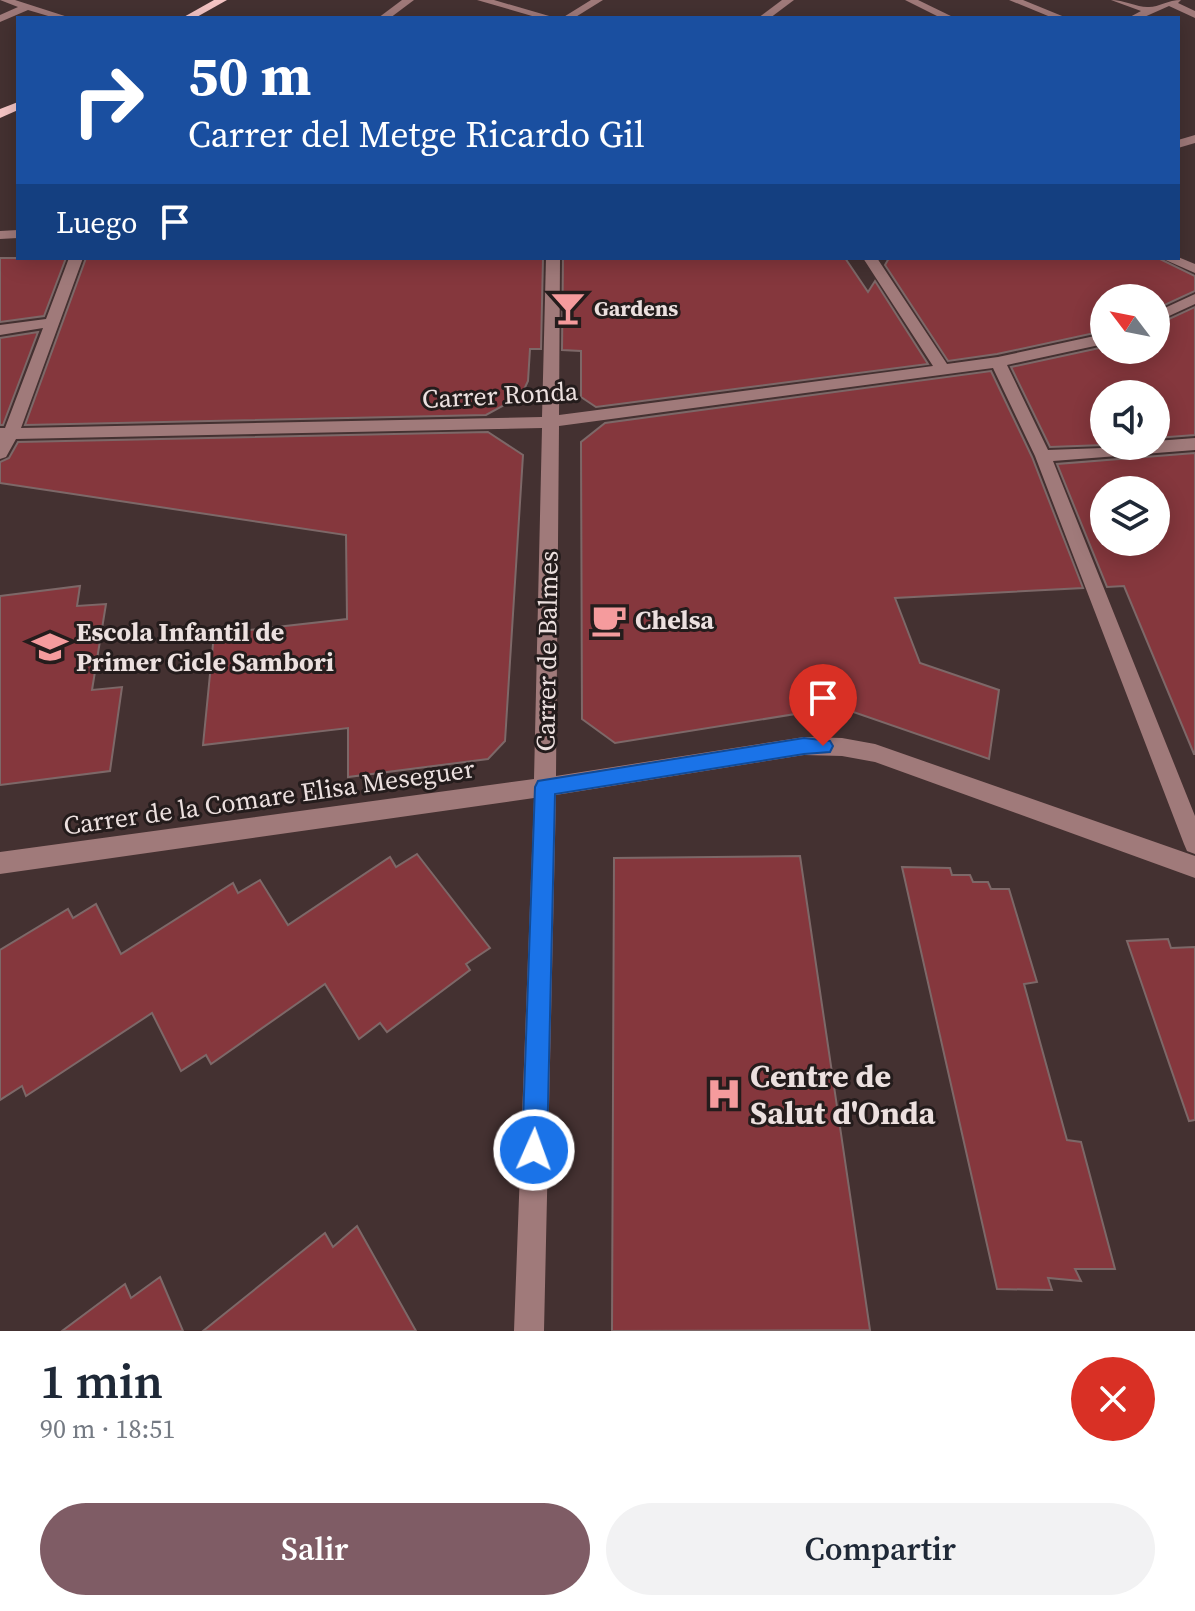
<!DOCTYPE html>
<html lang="es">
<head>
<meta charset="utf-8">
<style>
  body { margin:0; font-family:"Source Serif 4",serif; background:#f2f2f3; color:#1f2937; height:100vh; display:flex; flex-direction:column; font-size:30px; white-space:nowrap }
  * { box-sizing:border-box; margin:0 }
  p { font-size:26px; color:#747a83 }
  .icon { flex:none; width:44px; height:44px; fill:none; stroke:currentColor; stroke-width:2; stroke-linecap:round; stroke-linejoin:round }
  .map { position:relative; height:1331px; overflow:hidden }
  .drawer { display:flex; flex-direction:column; background:#fff; flex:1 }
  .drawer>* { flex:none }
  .hud { position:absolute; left:16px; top:16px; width:1164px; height:244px; border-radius:0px; box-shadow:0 4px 20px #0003; background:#1a4fa0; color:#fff; overflow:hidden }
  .needle { width:52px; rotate:302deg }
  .controls { position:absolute; left:1090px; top:284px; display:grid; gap:16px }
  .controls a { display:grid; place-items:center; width:80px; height:80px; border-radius:50%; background:#fff; box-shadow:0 4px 20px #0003; font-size:40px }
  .pin { position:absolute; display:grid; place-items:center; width:68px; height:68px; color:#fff; margin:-82px -34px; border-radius:50% 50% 50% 0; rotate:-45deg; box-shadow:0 0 8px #0007 }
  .pin .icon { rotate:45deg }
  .me { position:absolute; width:88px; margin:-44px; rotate:2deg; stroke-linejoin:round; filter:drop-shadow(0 0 6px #0008) }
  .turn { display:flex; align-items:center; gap:28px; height:168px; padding:0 40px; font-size:36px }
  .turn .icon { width:104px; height:104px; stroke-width:2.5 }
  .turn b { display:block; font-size:56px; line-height:68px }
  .then { display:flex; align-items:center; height:76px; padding:0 40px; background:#0003; gap:16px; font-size:30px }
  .round { display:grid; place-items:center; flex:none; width:84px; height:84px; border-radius:42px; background:#f2f2f3 }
  .summary { display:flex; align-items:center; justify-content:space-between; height:136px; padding:0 40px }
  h1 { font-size:48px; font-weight:600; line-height:60px }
  .cta { display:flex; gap:16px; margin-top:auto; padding:16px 40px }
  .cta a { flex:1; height:92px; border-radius:48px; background:#7f5c65; color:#fff; font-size:32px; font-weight:600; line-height:92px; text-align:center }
  .cta a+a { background:#f2f2f3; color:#1f2937 }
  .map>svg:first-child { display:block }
  .building { fill:#85373d; stroke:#7d6868; stroke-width:2; fill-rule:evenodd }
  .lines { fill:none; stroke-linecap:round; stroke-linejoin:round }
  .minor { fill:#a07a7a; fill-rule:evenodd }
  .major { fill:#f5c5c5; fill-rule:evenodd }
  .route { fill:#1a73e8; stroke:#114b97; stroke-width:2 }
  .labels { text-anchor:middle; stroke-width:6; stroke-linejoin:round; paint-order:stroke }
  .far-poi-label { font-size:22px; font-weight:bold; fill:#ece0df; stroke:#241c1c; text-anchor:start }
  .street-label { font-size:26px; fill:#ece0df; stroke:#241c1c }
  .poi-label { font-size:26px; font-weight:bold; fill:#ece0df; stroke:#241c1c; text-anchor:start }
  .near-poi-label { font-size:32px; font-weight:bold; fill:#ece0df; stroke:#241c1c; text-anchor:start }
</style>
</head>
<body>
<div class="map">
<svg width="1195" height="1331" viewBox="0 0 1195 1331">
  <rect width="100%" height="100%" fill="#443131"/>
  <!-- building -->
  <g class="building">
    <path d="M0,258H66L44,316L0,322Z"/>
    <path d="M86,258H543L541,349H530L528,381L521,396L486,415L25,425Z"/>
    <path d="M563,258H845L868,292L875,281L928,364L596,407L581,397V351L562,350Z"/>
    <path d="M889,258H1158L1195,276V291L1156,309V298H1104V331L997,354L948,361L885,265Z"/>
    <path d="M1195,307V435L1156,438V394H1104V445L1050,447L1011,367L1104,347V350H1156V325Z"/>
    <path d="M38,332L3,425H0V338Z"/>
    <path d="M991,371L1032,457L1083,588L895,598L920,663L999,690L989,759L839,707L615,743L582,719L581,442L605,423Z"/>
    <path d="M488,432L523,455L505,741L488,759L348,777V728L203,745L214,634L347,619L346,535L0,483V462L9,458L18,442Z"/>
    <path d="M1195,453V754H1194L1124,586L1107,587L1057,464ZM1104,490H1156V542H1104Z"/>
    <path d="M80,586L77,606L106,604L92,690L122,687L110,771L0,785V596Z"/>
    <path d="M417,854L490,948L466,964L470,970L387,1032L380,1023L359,1039L325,984L211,1064L206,1055L181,1071L152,1013L26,1096L22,1086L0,1100V950L68,909L73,918L96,904L121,954L233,883L238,893L260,880L288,925L390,857L396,867Z"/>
    <path d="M800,856L870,1330L612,1331L614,858Z"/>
    <path d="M902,867L950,868L952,875H970L973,882H988L991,889H1009L1037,982L1024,984L1067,1140L1081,1142L1115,1269H1075L1081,1281L1048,1278L1052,1290L997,1289Z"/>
    <path d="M1168,939L1171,948L1195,947V1120L1189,1121L1127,941Z"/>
    <path d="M357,1226L416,1331H203L325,1233L333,1247Z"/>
    <path d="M160,1277L183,1331H62L125,1284L131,1298Z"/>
  </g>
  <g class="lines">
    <!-- minor -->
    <g class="minor">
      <path d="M0,0H15L71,18H55L28,10L0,22V15L18,7Z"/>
      <path d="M402,0H414L390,18H378Z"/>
      <path d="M477,0H494L556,18H539Z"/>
      <path d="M591,0H603L574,18H562Z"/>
      <path d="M782,0H794L770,18H758Z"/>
      <path d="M905,0H918L955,18H941Z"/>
      <path d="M1009,0H1023L1067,18H1053Z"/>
      <path d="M1111,0C1124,0 1139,8 1149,7C1159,7 1168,0 1181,0L1178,3L1195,11V18L1169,6L1142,18H1128L1141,11Z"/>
      <path d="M1195,135V143L1178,148V140Z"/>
      <path d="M18,230V238L0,239V231Z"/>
      <path d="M1178,257L1195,264V273L1161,258Z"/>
      <path d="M69,258H83L21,428L542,417L546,258H560L559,415L933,366L863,258H877L947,364L998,357L1104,334V344L1007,365L1048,450L1156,446V441L1195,438V450L1053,461L1195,816V854L1187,851L1184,844L1035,456L993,368L559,426L556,776L804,737L842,738L875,744L1195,856V878L875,762L842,756L804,755L556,795L544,1331H514L534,798L0,874V852L534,779L542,428L16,439L6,457L0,459V428H5L43,328L0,335V325L46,319Z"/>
      <path d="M1195,294V304L1156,322V312Z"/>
    </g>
    <!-- major -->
    <g class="major">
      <path d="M214,0H227L195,18H182Z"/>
      <path d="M18,102V110L0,118V109Z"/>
    </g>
  </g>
  <!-- route -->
  <path class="route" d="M804,738L830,741L833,746L830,752L804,754L555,794L547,1150L543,1158L534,1162L526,1158L522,1150L535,787L538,781Z"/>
  <!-- icons -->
  <defs>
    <g id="bar-bare" transform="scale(2.76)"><path d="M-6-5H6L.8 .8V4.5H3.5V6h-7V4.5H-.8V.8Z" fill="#f59b9d" stroke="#241c1c" stroke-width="2.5" paint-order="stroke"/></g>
    <g id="cafe-bare" transform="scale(2.76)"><path d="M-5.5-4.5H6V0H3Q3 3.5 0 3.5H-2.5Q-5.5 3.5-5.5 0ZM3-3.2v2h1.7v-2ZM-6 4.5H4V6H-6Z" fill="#f59b9d" stroke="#241c1c" stroke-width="2.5" paint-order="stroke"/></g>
    <g id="school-bare" transform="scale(2.76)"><path d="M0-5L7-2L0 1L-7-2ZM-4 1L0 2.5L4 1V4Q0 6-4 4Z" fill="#f59b9d" stroke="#241c1c" stroke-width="2.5" paint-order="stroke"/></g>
    <g id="hospital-bare" transform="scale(2.76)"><path d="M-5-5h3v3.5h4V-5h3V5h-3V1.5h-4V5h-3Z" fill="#f59b9d" stroke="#241c1c" stroke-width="2.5" paint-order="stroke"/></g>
  </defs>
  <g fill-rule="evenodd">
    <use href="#bar-bare" x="568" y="308"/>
    <use href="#cafe-bare" x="609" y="620"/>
    <use href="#school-bare" x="50" y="647"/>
    <use href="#hospital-bare" x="724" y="1094"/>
  </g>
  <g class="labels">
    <!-- far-poi labels -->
    <g class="far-poi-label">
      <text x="594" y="316">Gardens</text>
    </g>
    <!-- street labels -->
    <g class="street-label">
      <text transform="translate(500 395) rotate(-3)" y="9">Carrer Ronda</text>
      <text transform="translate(547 651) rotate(-89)" y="9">Carrer de Balmes</text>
      <text transform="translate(269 797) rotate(-8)" y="9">Carrer de la Comare Elisa Meseguer</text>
    </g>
    <!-- poi labels -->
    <g class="poi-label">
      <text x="635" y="629">Chelsa</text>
      <text x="76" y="641">Escola Infantil de<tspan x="76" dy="30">Primer Cicle Sambori</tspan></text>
    </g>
    <!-- near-poi labels -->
    <g class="near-poi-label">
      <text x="750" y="1087">Centre de<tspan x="750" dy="37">Salut d'Onda</tspan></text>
    </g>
  </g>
</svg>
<div class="controls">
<a><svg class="needle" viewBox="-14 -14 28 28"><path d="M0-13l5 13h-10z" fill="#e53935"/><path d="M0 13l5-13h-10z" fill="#747a83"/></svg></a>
<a><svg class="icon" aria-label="sound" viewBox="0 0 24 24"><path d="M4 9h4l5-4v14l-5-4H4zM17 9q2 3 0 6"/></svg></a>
<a><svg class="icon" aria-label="layers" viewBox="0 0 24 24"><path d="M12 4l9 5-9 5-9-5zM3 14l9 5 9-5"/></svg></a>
</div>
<div class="pin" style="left:823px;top:746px;background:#d93025"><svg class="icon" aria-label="arrive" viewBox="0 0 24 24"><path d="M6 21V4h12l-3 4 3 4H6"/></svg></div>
<svg class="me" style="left:534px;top:1150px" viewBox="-20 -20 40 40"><circle r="17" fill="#1a73e8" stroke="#fff" stroke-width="3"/><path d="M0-11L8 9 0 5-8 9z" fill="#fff"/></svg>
<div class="hud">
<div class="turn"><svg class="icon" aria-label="right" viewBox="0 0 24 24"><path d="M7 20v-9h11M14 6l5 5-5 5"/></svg><div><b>50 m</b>Carrer del Metge Ricardo Gil</div></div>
<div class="then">Luego<svg class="icon" aria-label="arrive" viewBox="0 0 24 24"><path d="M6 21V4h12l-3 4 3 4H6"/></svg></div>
</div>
</div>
<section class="drawer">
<div class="summary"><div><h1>1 min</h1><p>90 m · 18:51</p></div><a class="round" style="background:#d93025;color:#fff"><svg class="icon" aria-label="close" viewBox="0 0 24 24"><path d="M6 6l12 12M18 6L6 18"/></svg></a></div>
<div class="cta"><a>Salir</a><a>Compartir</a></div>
</section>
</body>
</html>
